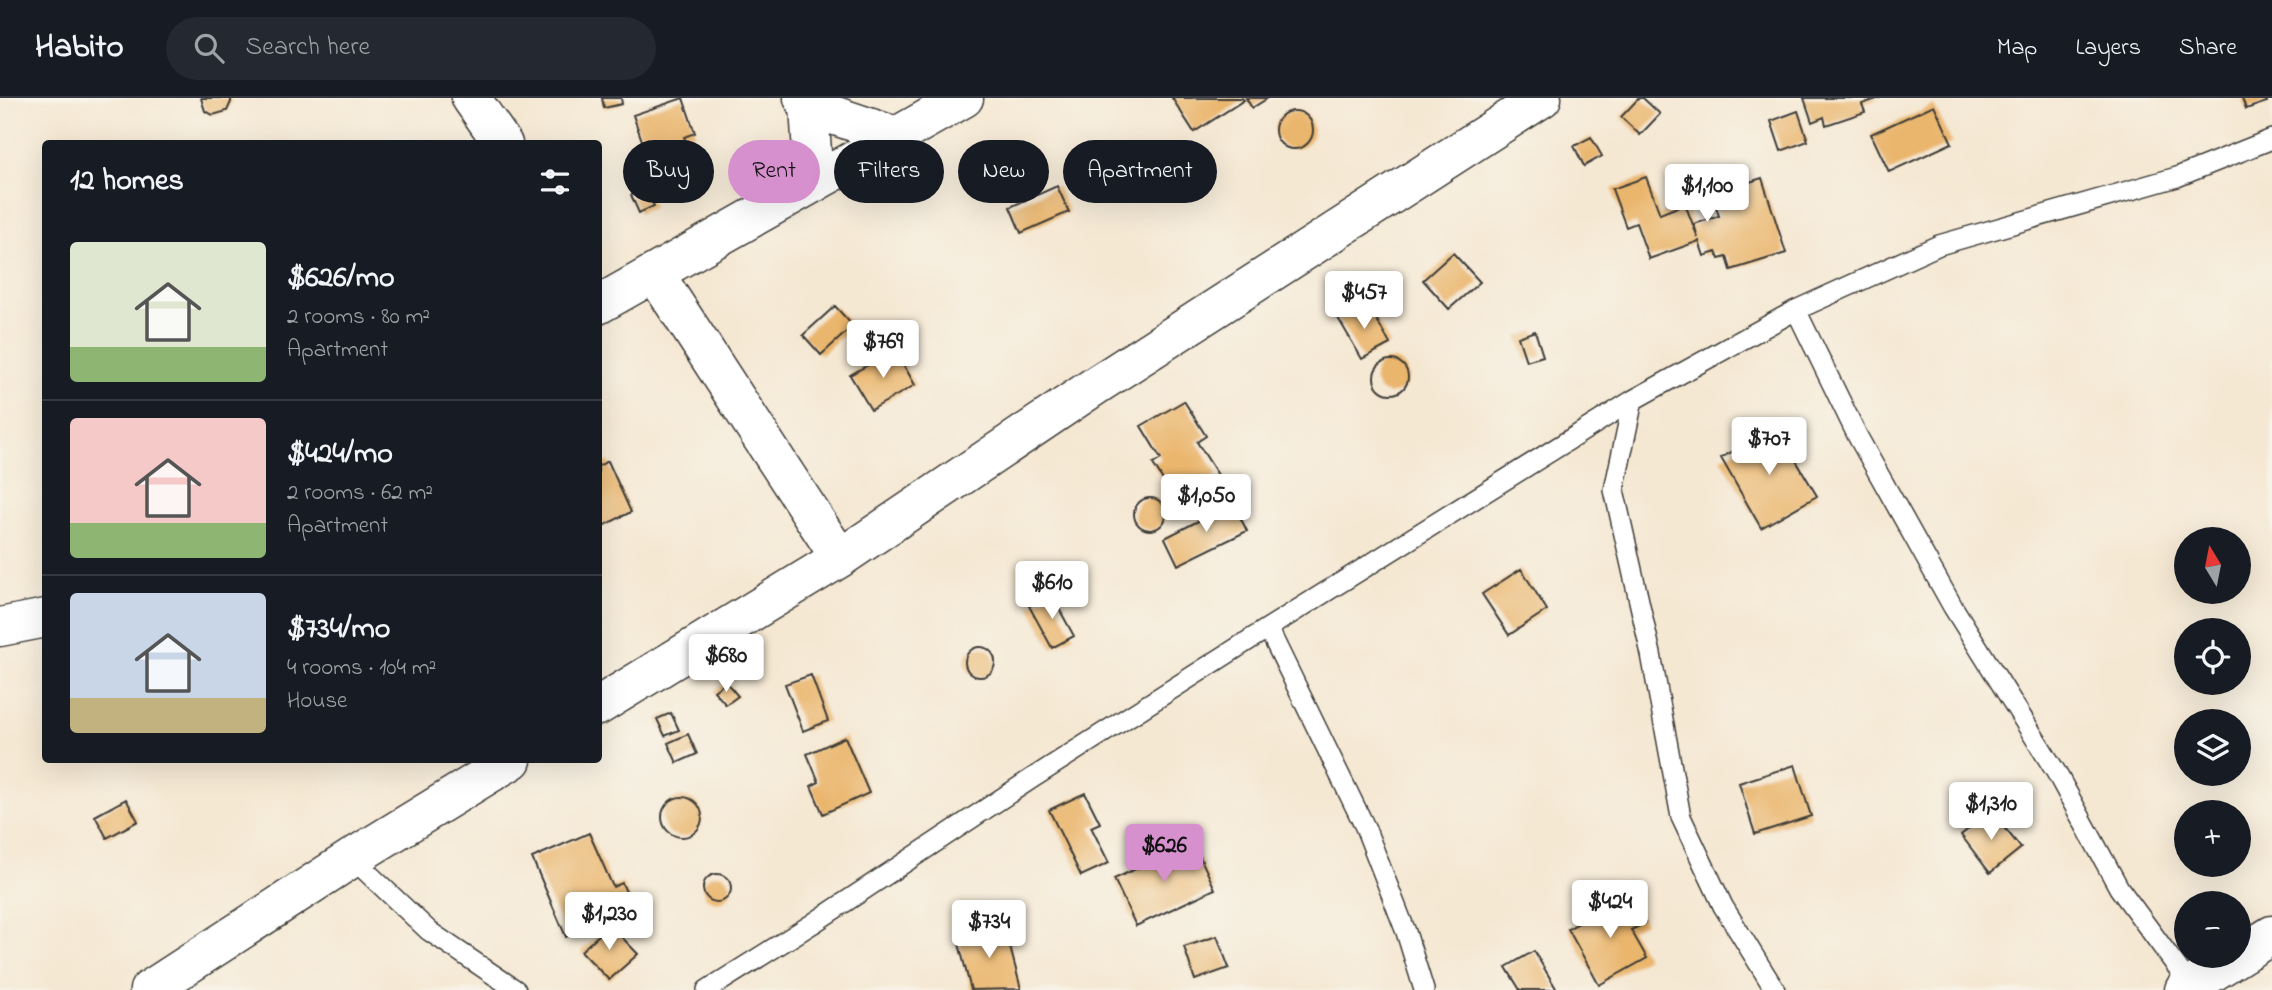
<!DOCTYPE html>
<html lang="en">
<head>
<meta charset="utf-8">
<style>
	:root { --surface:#171b24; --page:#242831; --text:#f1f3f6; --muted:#9ea1a6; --line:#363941; --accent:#d690ce }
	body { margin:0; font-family:"Indie Flower",sans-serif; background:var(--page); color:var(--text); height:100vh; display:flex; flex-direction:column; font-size:26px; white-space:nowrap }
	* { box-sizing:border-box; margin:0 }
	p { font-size:23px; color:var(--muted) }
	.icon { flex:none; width:38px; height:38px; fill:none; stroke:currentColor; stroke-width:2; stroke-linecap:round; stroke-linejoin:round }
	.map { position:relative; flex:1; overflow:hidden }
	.side { position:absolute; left:42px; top:42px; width:560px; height:623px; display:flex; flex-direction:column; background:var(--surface); border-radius:7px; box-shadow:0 7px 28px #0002 }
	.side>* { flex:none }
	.banner { position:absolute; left:623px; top:42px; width:665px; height:63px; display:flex; gap:14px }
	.needle { width:46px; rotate:350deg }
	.fabs { position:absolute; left:2174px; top:429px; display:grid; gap:14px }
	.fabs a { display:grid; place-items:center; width:77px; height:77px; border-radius:50%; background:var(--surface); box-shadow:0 7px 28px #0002; font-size:35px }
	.price { position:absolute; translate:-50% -60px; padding:0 16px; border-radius:7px; background:#fff; color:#222; font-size:23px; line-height:46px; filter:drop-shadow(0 2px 4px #0008) }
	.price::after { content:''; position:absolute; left:50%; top:42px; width:21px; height:16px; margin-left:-10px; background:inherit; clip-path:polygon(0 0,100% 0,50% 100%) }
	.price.on { background:var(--accent); color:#111 }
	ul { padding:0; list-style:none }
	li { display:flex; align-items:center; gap:21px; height:175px; padding:0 28px }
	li+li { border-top:2px solid var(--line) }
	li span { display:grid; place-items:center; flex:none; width:196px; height:140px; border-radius:7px; color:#555 }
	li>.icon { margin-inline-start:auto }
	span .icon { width:84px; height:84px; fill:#fffc; stroke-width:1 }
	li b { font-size:30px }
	h2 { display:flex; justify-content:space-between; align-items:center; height:84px; padding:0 28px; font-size:30px }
	.tag { padding:0 24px; border-radius:32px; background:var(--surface); box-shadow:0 7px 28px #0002; font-size:24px; line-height:63px }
	.tag.on { background:var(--accent); color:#111 }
	header { display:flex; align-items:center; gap:42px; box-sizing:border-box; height:98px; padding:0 35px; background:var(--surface); border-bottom:2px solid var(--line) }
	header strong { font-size:33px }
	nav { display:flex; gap:38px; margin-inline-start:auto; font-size:24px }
	.search { width:490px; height:63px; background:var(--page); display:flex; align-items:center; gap:18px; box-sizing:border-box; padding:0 24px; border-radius:38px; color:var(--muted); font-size:26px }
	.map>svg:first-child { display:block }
	.building { fill:#eab56c }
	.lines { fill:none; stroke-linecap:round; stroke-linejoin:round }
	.lane-casing { stroke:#3d3b37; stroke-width:22 }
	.street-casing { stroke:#3d3b37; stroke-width:41 }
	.lane { stroke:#fff; stroke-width:19 }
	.street { stroke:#fff; stroke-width:38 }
</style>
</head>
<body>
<header>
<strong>Habito</strong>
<div class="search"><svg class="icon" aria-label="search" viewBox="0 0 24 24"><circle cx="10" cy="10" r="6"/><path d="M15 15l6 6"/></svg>Search here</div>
<nav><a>Map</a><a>Layers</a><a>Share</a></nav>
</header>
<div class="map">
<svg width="2272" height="892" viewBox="0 0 2272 892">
	<rect width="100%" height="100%" fill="#f7f3e8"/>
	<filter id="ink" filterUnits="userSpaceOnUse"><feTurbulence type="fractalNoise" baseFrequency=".0143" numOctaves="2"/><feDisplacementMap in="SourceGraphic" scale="14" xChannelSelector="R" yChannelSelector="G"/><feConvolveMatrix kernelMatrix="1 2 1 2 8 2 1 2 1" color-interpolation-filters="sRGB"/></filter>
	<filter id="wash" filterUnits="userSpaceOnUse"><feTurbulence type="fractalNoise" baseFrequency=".00686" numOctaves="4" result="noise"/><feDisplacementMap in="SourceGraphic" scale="28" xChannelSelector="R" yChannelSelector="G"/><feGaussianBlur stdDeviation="1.57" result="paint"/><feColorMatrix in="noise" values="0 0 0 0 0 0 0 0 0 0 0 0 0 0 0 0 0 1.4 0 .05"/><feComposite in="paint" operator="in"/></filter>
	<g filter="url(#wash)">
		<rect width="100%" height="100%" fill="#f5e8d3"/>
		<g id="blocks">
			<path class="building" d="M 201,0 L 231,0 L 231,4 L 227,13 L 213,17 L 205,13 Z
				M 602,0 L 621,0 L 622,6 L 604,10 Z
				M 683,0 L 695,35 L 684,39 L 691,56 L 652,71 L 633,17 Z
				M 1172,0 L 1242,0 L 1244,2 L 1194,34 Z
				M 1246,0 L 1268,0 L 1252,10 Z
				M 1639,0 L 1643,0 L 1660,16 L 1640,37 L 1621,19 Z
				M 1804,0 L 1880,0 L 1862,6 L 1865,14 L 1826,27 L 1824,19 L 1812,24 Z
				M 2242,0 L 2265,0 L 2267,4 L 2246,11 Z
				M 1934,7 L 1952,45 L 1889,74 L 1871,36 Z
				M1275 32a19 19 0 1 1 38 0a19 19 0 1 1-38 0Z
				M 1798,13 L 1808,43 L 1781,53 L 1771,23 Z
				M 1591,39 L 1602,58 L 1584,68 L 1574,48 Z
				M 1646,79 L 1660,116 L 1685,106 L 1698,140 L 1694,126 L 1719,118 L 1712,96 L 1762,80 L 1786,155 L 1731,172 L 1727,159 L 1719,161 L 1716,154 L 1704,158 L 1699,143 L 1649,161 L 1636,125 L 1626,129 L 1612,91 Z
				M 1057,88 L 1069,114 L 1021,135 L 1010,109 Z
				M 646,90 L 654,108 L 639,115 L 631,97 Z
				M 1453,155 L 1480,184 L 1449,211 L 1423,182 Z
				M 1367,204 L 1390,246 L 1362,261 L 1338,220 Z
				M 835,208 L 853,228 L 821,257 L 803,237 Z
				M 1535,233 L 1543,258 L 1526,263 L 1518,239 Z
				M 895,252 L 915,287 L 871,312 L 850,277 Z
				M1374 279a17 17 0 1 1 34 0a17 17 0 1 1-34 0Z
				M 1184,303 L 1206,338 L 1197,344 L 1218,377 L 1176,403 L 1153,366 L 1161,361 L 1141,328 Z
				M 1776,329 L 1817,398 L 1761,430 L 1721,360 Z
				M 608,363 L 631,414 L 603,428 L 598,419 L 598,368 Z
				M1134 416a16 16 0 1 1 32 0a16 16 0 1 1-32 0Z
				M 1233,405 L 1247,433 L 1178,467 L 1165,440 Z
				M 1521,471 L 1547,512 L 1509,537 L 1482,496 Z
				M 1051,496 L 1074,538 L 1052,550 L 1029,508 Z
				M965 564a15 15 0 1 1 30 0a15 15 0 1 1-30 0Z
				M 811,577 L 828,623 L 803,633 L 785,586 Z
				M 726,584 L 738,598 L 726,607 L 714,593 Z
				M 671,615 L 679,632 L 665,638 L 657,621 Z
				M 688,636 L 697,656 L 677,665 L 668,645 Z
				M 845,639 L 869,695 L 823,716 L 811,688 L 819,684 L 807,656 Z
				M 1795,667 L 1811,718 L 1755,736 L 1739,685 Z
				M 1085,695 L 1100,725 L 1091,729 L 1109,765 L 1081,778 L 1049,712 Z
				M662 719a20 20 0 1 1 40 0a20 20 0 1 1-40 0Z
				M 126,701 L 138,723 L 107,740 L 95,718 Z
				M 1991,713 L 2021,750 L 1990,775 L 1961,737 Z
				M 589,735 L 613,789 L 622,785 L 633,809 L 566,839 L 532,760 Z
				M 1193,744 L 1215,791 L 1136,828 L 1114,781 Z
				M703 790a14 14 0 1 1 28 0a14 14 0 1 1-28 0Z
				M 1629,797 L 1645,825 L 1631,832 L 1647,860 L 1599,887 L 1568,831 Z
				M 1004,826 L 1021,891 L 971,892 L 957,838 Z
				M 610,827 L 638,856 L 609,882 L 581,853 Z
				M 1217,838 L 1229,870 L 1195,882 L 1184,849 Z
				M 1534,853 L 1557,892 L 1520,892 L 1506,869 Z"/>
		</g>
	</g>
	<g filter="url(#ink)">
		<use href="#blocks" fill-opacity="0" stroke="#3d3b37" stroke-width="2"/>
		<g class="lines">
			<g class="lane-casing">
				<path id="lane" d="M 1796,212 L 1858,339 L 1953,509 L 2056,674 L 2119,790 L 2191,888
					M 1633,302 L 1614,392 L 1651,556 L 1681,719 L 1723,808 L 1775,892
					M 1268,530 L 1365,729 L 1406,834 L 1424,892
					M 352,760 L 429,833 L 516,892
					M 707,892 L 812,826 L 1031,681 L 1268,530 L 1633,302 L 1796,212 L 1939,147 L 2177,79 L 2272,41"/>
			</g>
			<g class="street-casing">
				<path id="street" d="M 471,0 L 503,46
					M 803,0 L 809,9 L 814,85
					M 809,9 L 895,38
					M 655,176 L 840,460
					M 598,207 L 964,0
					M 0,529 L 46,520
					M 598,608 L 840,460 L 1095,288 L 1542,0
					M 149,892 L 352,760 L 512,662
					M 2184,892 L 2272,837"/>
			</g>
			<use href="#lane" class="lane"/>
			<use href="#street" class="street"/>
		</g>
	</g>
</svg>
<div class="fabs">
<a><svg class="needle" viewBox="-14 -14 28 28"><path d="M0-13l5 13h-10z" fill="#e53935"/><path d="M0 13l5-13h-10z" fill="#9ea1a6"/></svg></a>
<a><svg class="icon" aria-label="locate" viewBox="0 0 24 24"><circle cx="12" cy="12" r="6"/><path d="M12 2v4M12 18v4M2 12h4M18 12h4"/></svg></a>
<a><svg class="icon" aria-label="layers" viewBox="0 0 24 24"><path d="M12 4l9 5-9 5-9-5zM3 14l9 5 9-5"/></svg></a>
<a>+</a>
<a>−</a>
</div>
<b class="price" style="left:1707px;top:126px">$1,100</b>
<b class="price" style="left:1364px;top:233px">$457</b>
<b class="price" style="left:883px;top:282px">$769</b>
<b class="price" style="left:1769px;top:379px">$707</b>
<b class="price" style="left:1206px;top:436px">$1,050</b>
<b class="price" style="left:1052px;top:523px">$610</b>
<b class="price" style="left:726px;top:596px">$680</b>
<b class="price" style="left:1991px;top:744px">$1,310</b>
<b class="price on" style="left:1164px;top:786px">$626</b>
<b class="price" style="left:1610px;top:842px">$424</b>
<b class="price" style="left:609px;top:854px">$1,230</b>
<b class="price" style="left:989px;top:862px">$734</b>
<div class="banner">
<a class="tag">Buy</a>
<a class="tag on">Rent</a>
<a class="tag">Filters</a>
<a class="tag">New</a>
<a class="tag">Apartment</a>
</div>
<section class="side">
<h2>12 homes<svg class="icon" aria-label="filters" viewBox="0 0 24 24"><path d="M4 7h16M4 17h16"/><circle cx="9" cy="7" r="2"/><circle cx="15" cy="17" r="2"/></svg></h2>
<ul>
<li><span style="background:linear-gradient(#dfe7d0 75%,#8fb573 0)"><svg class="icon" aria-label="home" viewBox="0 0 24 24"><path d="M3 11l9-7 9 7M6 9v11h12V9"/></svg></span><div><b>$626/mo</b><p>2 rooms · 80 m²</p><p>Apartment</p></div></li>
<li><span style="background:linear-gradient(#f6c9c9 75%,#8fb573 0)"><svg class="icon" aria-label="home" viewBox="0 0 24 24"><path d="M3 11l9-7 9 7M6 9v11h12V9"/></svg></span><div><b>$424/mo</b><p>2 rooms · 62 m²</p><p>Apartment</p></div></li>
<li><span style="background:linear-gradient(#c9d6e8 75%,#c2b280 0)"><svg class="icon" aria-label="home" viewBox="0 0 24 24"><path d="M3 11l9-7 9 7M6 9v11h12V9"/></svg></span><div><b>$734/mo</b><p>4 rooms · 104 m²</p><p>House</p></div></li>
</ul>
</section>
</div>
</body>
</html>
